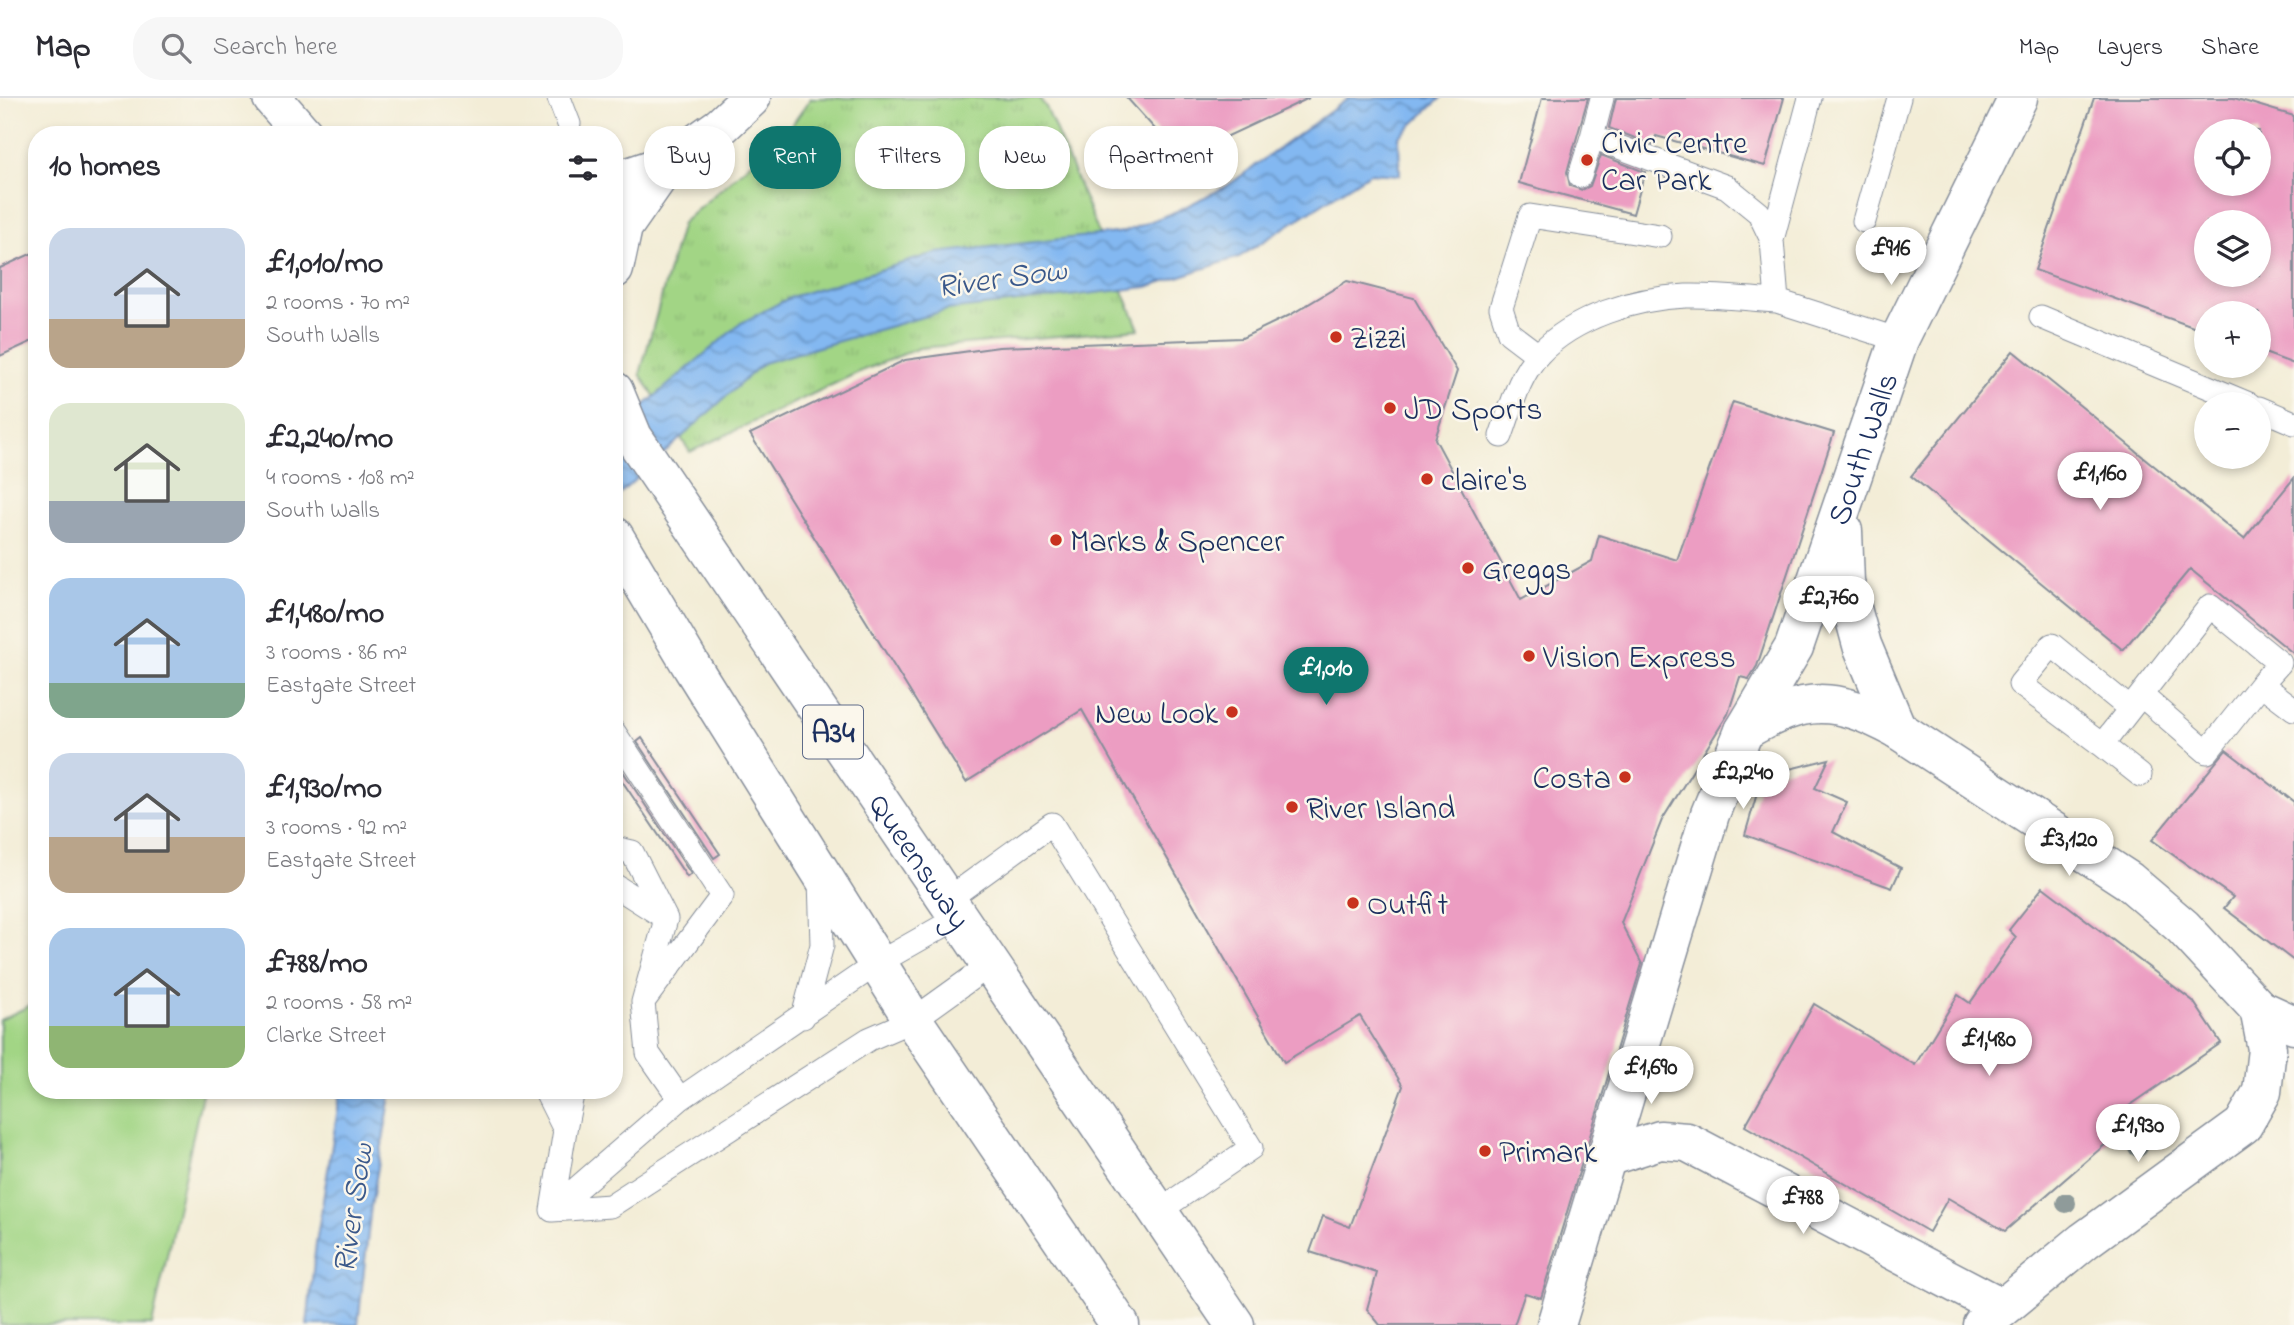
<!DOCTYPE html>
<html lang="en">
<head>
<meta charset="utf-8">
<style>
	:root { --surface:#fff; --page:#f7f7f7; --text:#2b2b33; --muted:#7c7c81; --line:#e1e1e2; --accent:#0f766e }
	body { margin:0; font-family:"Indie Flower",sans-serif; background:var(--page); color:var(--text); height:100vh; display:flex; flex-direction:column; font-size:26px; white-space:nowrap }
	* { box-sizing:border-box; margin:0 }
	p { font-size:23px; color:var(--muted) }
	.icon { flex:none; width:38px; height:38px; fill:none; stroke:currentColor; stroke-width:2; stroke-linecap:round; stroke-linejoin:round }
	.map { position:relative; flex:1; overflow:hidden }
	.side { position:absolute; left:28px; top:28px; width:595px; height:973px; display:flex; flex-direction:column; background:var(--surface); border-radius:28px; box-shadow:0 4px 10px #0003 }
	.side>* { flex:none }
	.top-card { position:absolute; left:644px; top:28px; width:665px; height:63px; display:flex; gap:14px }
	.fabs { position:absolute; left:2194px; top:21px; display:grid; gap:14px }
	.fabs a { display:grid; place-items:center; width:77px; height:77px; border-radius:50%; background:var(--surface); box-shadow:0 4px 10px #0003; font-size:35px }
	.price { position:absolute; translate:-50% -60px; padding:0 16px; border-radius:24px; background:#fff; color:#222; font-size:23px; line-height:46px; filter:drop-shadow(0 2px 4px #0008) }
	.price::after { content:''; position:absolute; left:50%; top:42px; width:21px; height:16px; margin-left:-10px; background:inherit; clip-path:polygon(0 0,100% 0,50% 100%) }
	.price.selected { background:var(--accent); color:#fff }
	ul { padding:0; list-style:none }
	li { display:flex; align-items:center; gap:21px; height:175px; padding:0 21px }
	li span { display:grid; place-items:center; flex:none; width:196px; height:140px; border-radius:21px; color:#555 }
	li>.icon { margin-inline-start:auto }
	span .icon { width:84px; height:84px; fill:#fffc; stroke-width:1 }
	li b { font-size:30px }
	h2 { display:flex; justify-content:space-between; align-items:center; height:84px; padding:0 21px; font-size:30px }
	.chip { padding:0 24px; border-radius:28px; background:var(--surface); box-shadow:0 4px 10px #0003; font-size:24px; line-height:63px }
	.chip.selected { background:var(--accent); color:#fff }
	header { display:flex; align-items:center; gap:42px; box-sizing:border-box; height:98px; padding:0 35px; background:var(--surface); border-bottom:2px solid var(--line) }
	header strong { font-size:33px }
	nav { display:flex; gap:38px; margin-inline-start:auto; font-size:24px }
	.search { width:490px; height:63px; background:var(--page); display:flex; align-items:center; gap:18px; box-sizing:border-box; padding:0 24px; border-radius:28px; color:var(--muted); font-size:26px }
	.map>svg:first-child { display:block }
	.grass { fill:url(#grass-tufts); stroke:#5e8272; stroke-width:2 }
	.green { fill:#a2d585; stroke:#5e8272; stroke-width:2 }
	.water { fill:url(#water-waves); stroke:#4f74a8; stroke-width:2 }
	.building { fill:#ec9dc2; fill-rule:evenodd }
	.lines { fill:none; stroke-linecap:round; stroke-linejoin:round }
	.lane-casing { stroke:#878e9a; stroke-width:25 }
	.street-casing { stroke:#878e9a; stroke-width:41 }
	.secondary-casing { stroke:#878e9a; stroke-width:41 }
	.highway-casing { stroke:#878e9a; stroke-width:41 }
	.lane { stroke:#fff; stroke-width:23 }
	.street { stroke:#fff; stroke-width:38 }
	.secondary { stroke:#fff; stroke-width:38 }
	.highway { stroke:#fff; stroke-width:38 }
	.tree { fill:#8f9b9a }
	.poi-dot { fill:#c8321e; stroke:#fbf7ec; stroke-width:2.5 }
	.labels { text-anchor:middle; stroke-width:5; stroke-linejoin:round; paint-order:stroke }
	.shield { fill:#fbf7ec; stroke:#5e6b89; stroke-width:2 }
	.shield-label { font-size:30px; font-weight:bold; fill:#1b2f5e }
	.poi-label { font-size:32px; fill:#1b2f5e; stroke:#fbf7ec; text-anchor:start }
	.street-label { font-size:32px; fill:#1b2f5e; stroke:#fbf7ec }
	.water-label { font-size:33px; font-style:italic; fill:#3a588a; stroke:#fbf7ec }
</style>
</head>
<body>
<header>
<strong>Map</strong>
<div class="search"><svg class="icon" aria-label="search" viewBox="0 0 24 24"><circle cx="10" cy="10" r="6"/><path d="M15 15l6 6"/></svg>Search here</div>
<nav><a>Map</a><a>Layers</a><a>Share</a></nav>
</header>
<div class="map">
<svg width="2294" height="1227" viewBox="0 0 2294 1227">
	<defs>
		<pattern id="grass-tufts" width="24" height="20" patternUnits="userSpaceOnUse" patternTransform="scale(1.75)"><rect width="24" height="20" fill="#a2d585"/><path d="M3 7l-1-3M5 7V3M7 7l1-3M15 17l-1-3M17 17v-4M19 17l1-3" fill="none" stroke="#8bb775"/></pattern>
		<pattern id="water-waves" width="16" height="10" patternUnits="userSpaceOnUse" patternTransform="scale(1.75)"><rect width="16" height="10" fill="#83b8f1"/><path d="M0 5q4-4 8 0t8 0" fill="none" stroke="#6a96c6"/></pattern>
	</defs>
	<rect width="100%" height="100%" fill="#fbf7ec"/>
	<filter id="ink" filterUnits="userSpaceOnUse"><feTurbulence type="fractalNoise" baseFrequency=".0143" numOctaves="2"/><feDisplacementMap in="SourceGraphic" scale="14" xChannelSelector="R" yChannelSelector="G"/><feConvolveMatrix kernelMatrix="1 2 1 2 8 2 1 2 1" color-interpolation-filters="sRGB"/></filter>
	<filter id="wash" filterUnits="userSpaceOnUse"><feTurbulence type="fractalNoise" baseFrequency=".00686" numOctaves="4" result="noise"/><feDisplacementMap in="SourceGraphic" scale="28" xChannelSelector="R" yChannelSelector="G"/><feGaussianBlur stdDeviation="1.57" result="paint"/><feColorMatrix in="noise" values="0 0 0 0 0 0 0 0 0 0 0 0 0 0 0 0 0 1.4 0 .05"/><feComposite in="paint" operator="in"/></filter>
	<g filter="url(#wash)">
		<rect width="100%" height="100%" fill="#f3edd7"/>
		<path class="grass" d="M 811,0 L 1039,0 L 1046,9 L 1139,231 L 919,250 L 859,274 L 690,354 L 640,276 L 682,125 L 789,31 Z"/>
		<path class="green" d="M 37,904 L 37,992 L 203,992 L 152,1227 L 0,1227 L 0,922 Z"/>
		<path class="water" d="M 1349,0 L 1441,0 L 1399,39 L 1400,77 L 1370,75 L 1239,159 L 1147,189 L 947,212 L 763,265 L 614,401 L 614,333 L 741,225 L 791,199 L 936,155 L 1124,134 L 1177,113 L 1227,88 Z
			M 341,992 L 392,992 L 371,1108 L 358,1227 L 307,1227 L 316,1145 Z"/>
		<g id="blocks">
			<path class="building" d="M 1127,0 L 1309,0 L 1181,60 Z
				M 1542,0 L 1588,0 L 1567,74 L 1570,88 L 1582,92 L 1590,88 L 1601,57 L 1645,74 L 1633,116 L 1519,85 Z
				M 1616,0 L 1784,0 L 1765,68 L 1656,38 L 1653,47 L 1609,30 Z
				M 2094,0 L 2234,0 L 2294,18 L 2294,266 L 2259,253 L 2259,215 L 2207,215 L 2207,234 L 2035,172 ZM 2207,33 L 2259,33 L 2259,86 L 2207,86 ZM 2207,124 L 2259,124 L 2259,177 L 2207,177 Z
				M 37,153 L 37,241 L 0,258 L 0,170 Z
				M 1347,183 L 1414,200 L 1457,273 L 1435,341 L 1521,502 L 1592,463 L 1599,437 L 1677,462 L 1733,304 L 1834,335 L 1757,568 L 1749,581 L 1740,579 L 1728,616 L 1662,722 L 1621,825 L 1642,866 L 1541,1200 L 1525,1195 L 1514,1227 L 1380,1227 L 1367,1211 L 1377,1175 L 1310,1154 L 1323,1118 L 1350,1129 L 1403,988 L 1360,918 L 1284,964 L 1082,612 L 966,684 L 750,336 L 905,262 L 999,249 L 1242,240 L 1290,217 Z
				M 2013,253 L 2244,441 L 2294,380 L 2294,556 L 2190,471 L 2123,552 L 1911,378 Z
				M 642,640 L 720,756 L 714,760 L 637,644 Z
				M 2226,652 L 2294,704 L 2294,863 L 2224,810 L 2233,799 L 2152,742 Z
				M 614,660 L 691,776 L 687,779 L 614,671 Z
				M 1829,661 L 1815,690 L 1847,704 L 1833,734 L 1901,770 L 1892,790 L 1745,737 L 1762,678 Z
				M 2043,789 L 2193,903 L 2221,945 L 2103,1026 L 2115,1038 L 2005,1133 L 1948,1100 L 1929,1134 L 1745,1028 L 1814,906 L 1915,967 L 1958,897 L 1970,905 L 2016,839 L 2009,832 Z"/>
		</g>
	</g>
	<g filter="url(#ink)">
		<use href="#blocks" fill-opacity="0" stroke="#878e9a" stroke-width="2"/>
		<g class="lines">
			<g class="lane-casing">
				<path id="lane" d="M 559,0 L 569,26
					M 1602,0 L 1592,39 L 1727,89 L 1759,115 L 1772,142
					M 1810,0 L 1772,142 L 1777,203 L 1899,242
					M 1580,78 L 1592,39
					M 1864,123 L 1899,0
					M 2041,219 L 2249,306
					M 1538,257 L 1509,235 L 1501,210 L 1530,118 L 1660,138
					M 2259,310 L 2294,325
					M 1501,338 C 1511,311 1518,278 1539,256 C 1574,219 1635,200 1686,198 C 1716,197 1747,201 1777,203
					M 2141,597 L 2210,508 L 2280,565 L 2261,586
					M 2129,610 L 2052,547 L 2020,586 L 2102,647 L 2141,597 L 2207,654 L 2261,586 L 2294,611
					M 614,634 L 722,798 L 643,904
					M 2102,647 L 2140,677
					M 614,750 L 632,754 L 666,821 L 643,904 L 648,955 L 680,1001
					M 614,787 L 664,819
					M 947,802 L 1052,726 L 1251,1050 L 1159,1113
					M 803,919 L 822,847 L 820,781
					M 545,992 L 565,1032 L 552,1112
					M 565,1032 L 573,992
					M 552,1112 L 610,1108 L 869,941 L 913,922 L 991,866
					M 552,1112 L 680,1001 L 878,865 L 959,819"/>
			</g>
			<g class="street-casing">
				<path id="street" d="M 2259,911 L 2294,927
					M 1604,1060 L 1660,1042 L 1687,1044 L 2001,1209"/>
			</g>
			<g class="secondary-casing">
				<g id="secondary">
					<path d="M 1843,433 L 1845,485 L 1862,547 L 1897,631"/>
					<path d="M 1744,633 C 1805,597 1835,598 1897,631 L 2129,783 L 2183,829 L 2259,911 L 2267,951 L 2262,994 L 2243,1027 L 2084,1143 L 1982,1227"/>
					<path id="s1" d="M 1556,1227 L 1710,716 L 1744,633 L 1794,549 L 1899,242 L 2018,0"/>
				</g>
			</g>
			<g class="highway-casing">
				<g id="highway">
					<path d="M 272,0 L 304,37"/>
					<path d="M 614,84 L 667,66 L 721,28 L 751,0"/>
					<path d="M 614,171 L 623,129 L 667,66"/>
					<path id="s2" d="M 614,293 L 633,339 L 1235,1227"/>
					<path d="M 614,438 L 692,569 L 913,922 L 1120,1227"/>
				</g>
			</g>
			<use href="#lane" class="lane"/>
			<use href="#street" class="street"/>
			<use href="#secondary" class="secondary"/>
			<use href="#highway" class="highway"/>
		</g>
		<g class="tree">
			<circle cx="2138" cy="1049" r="10"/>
			<circle cx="2066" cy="1105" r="10"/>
		</g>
	</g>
	<g class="poi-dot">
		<circle cx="1587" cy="62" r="7"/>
		<circle cx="1336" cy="239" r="7"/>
		<circle cx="1390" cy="310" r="7"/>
		<circle cx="1427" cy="381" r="7"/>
		<circle cx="1056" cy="442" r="7"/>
		<circle cx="1468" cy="470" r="7"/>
		<circle cx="1529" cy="558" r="7"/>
		<circle cx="1232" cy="614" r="7"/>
		<circle cx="1625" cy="679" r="7"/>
		<circle cx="1292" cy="709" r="7"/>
		<circle cx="1353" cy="805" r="7"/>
		<circle cx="1485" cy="1053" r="7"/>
	</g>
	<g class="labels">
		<rect class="shield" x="803" y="607.5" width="60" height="53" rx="5"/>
		<g class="shield-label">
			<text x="833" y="644">A34</text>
		</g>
		<g class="poi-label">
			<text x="1601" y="55">Civic Centre<tspan x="1601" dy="37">Car Park</tspan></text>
			<text x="1350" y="250">Zizzi</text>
			<text x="1404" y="321">JD Sports</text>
			<text x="1441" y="392">claire's</text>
			<text x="1070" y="453">Marks &amp; Spencer</text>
			<text x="1482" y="481">Greggs</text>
			<text x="1543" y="569">Vision Express</text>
			<text x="1218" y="625" text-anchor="end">New Look</text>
			<text x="1611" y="690" text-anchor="end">Costa</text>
			<text x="1306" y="720">River Island</text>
			<text x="1367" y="816">Outfit</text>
			<text x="1499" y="1064">Primark</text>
		</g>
		<g class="street-label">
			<text dy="11" stroke="none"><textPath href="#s1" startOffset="931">South Walls</textPath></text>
			<text dy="11" stroke="none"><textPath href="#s2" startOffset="562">Queensway</textPath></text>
		</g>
		<g class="water-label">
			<text transform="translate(1001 178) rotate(-8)" y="12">River Sow</text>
			<text transform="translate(351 1110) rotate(-82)" y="12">River Sow</text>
		</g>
	</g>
</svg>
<div class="fabs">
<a><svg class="icon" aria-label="locate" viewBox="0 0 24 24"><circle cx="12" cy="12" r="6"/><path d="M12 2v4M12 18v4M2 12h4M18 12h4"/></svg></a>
<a><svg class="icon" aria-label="layers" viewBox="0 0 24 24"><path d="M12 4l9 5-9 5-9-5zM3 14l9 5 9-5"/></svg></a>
<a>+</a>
<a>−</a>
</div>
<b class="price" style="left:1891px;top:189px">£916</b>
<b class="price" style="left:2100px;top:414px">£1,160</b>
<b class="price" style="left:1829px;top:538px">£2,760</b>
<b class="price selected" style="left:1326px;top:609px">£1,010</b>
<b class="price" style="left:1743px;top:713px">£2,240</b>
<b class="price" style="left:2069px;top:780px">£3,120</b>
<b class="price" style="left:1989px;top:980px">£1,480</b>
<b class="price" style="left:1651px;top:1008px">£1,690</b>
<b class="price" style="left:2138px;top:1066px">£1,930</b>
<b class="price" style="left:1803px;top:1138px">£788</b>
<div class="top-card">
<a class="chip">Buy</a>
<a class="chip selected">Rent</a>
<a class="chip">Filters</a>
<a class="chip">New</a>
<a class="chip">Apartment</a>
</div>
<section class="side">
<h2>10 homes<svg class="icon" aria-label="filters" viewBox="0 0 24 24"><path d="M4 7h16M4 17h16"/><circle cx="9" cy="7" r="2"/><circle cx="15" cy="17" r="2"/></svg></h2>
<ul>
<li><span style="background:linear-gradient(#c9d6e8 65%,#b9a48a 0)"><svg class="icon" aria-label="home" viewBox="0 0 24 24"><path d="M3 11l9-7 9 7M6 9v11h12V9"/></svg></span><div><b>£1,010/mo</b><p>2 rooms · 70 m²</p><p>South Walls</p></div></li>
<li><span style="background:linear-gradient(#dfe7d0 70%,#9aa5b1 0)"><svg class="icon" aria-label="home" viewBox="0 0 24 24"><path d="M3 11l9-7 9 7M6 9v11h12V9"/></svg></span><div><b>£2,240/mo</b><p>4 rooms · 108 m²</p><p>South Walls</p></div></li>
<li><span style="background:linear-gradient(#a9c7e8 75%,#7fa58c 0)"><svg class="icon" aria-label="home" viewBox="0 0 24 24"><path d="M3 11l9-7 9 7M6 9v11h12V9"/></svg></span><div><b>£1,480/mo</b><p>3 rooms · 86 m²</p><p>Eastgate Street</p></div></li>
<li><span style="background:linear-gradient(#c9d6e8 60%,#b9a48a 0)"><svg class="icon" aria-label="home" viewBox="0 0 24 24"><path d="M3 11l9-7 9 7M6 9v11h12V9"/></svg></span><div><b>£1,930/mo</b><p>3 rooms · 92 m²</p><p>Eastgate Street</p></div></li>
<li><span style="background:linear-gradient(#a9c7e8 70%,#8fb573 0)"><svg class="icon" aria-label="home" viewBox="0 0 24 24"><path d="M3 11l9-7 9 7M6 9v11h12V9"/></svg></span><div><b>£788/mo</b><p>2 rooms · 58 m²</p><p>Clarke Street</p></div></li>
</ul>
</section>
</div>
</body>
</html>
